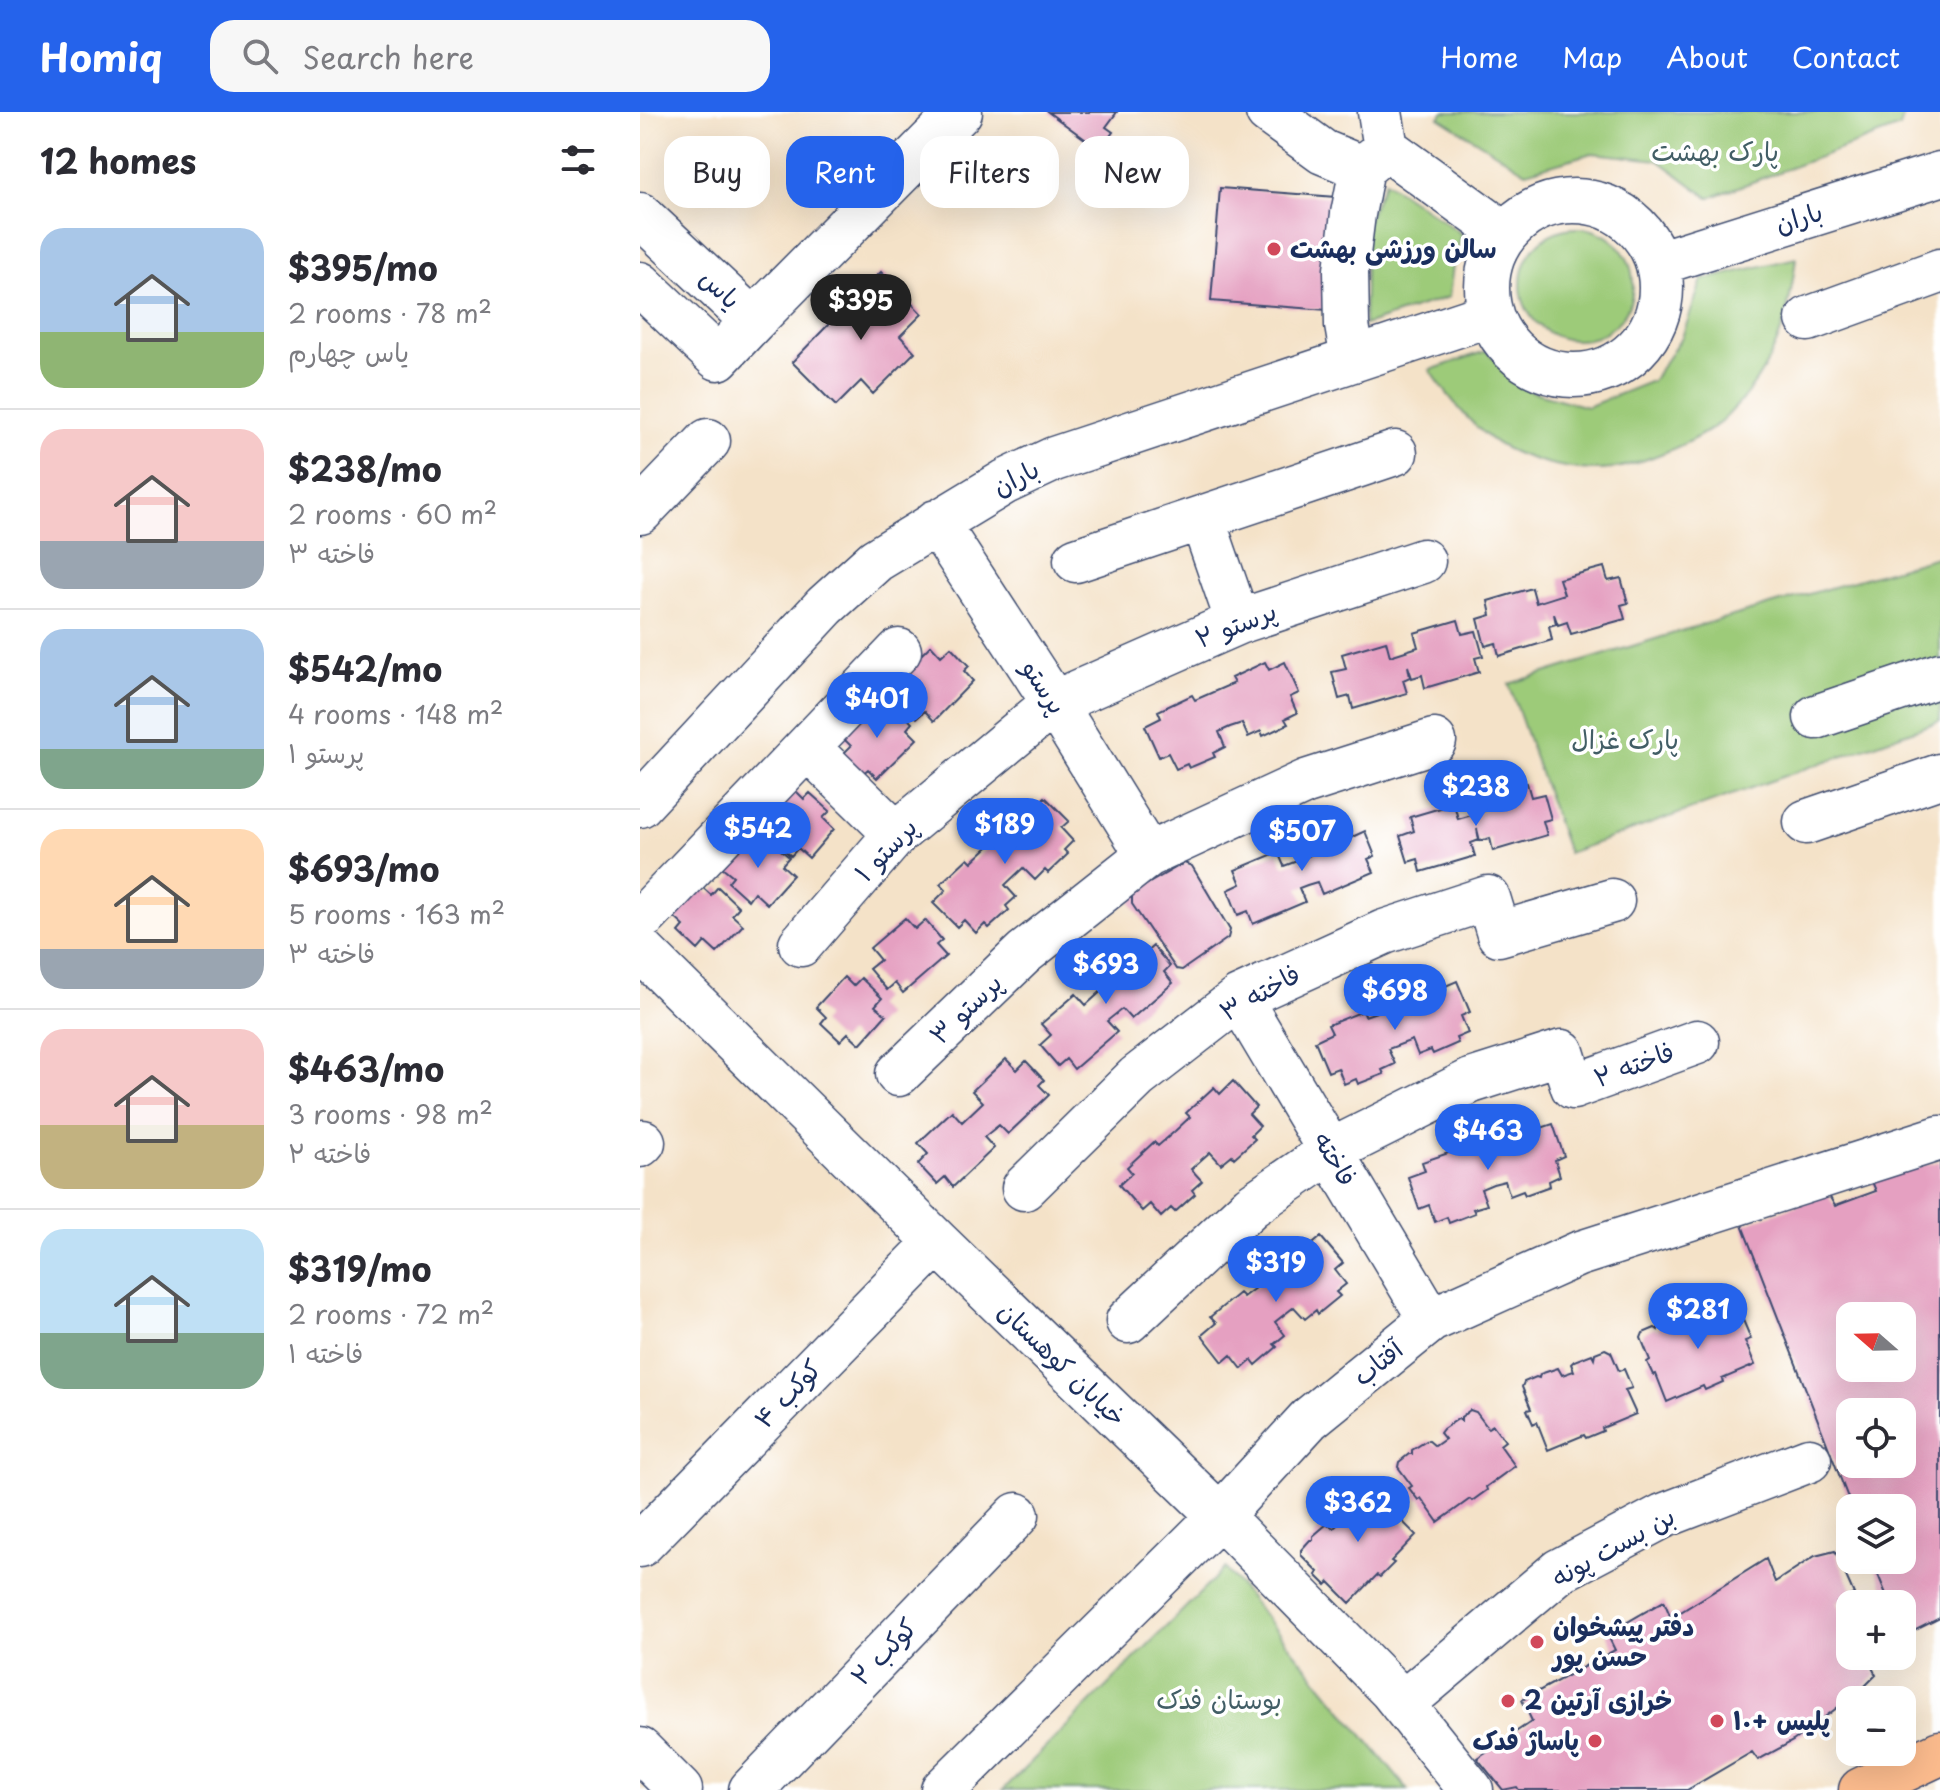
<!DOCTYPE html>
<html lang="en">
<head>
<meta charset="utf-8">
<style>
	:root { --surface:#fff; --page:#f7f7f7; --text:#2b2b33; --muted:#7c7c81; --line:#e1e1e2; --accent:#2563eb }
	body { margin:0; font-family:"Playpen Sans","Playpen Sans Arabic",sans-serif; background:var(--page); color:var(--text); height:100vh; display:flex; flex-direction:column; font-size:30px; white-space:nowrap }
	* { box-sizing:border-box; margin:0 }
	p { font-size:26px; color:var(--muted) }
	.icon { flex:none; width:44px; height:44px; fill:none; stroke:currentColor; stroke-width:2; stroke-linecap:round; stroke-linejoin:round }
	.map { position:relative; flex:1; overflow:hidden }
	.sheet { display:flex; flex-direction:column; background:var(--surface); width:640px }
	.sheet>* { flex:none }
	.banner { position:absolute; left:24px; top:24px; width:760px; height:72px; display:flex; gap:16px }
	.needle { width:52px; rotate:290deg }
	.buttons { position:absolute; left:1196px; top:1190px; display:grid; gap:16px }
	.buttons a { display:grid; place-items:center; width:80px; height:80px; border-radius:16px; background:var(--surface); box-shadow:0 8px 32px #0002; font-size:40px }
	.price { position:absolute; translate:-50% -68px; padding:0 18px; border-radius:28px; background:var(--accent); color:#fff; font-size:26px; line-height:52px; filter:drop-shadow(0 2px 4px #0008) }
	.price::after { content:''; position:absolute; left:50%; top:48px; width:24px; height:18px; margin-left:-12px; background:inherit; clip-path:polygon(0 0,100% 0,50% 100%) }
	.price.current { background:#222; color:#fff }
	ul { padding:0; list-style:none }
	li { display:flex; align-items:center; gap:24px; height:200px; padding:0 40px }
	li+li { border-top:2px solid var(--line) }
	li span { display:grid; place-items:center; flex:none; width:224px; height:160px; border-radius:24px; color:#555 }
	li>.icon { margin-inline-start:auto }
	span .icon { width:96px; height:96px; fill:#fffc; stroke-width:1 }
	li b { font-size:34px }
	h2 { display:flex; justify-content:space-between; align-items:center; height:96px; padding:0 40px; font-size:34px }
	.chip { padding:0 28px; border-radius:24px; background:var(--surface); box-shadow:0 8px 32px #0002; font-size:28px; line-height:72px }
	.chip.current { background:var(--accent); color:#fff }
	header { display:flex; align-items:center; gap:48px; box-sizing:border-box; height:112px; padding:0 40px; background:var(--accent); color:#fff }
	header strong { font-size:38px }
	nav { display:flex; gap:44px; margin-inline-start:auto; font-size:28px }
	.search { width:560px; height:72px; background:var(--page); display:flex; align-items:center; gap:20px; box-sizing:border-box; padding:0 28px; border-radius:24px; color:var(--muted); font-size:30px }
	main { display:flex; flex:1; min-height:0 }
	.map>svg:first-child { display:block }
	.green { fill:#9dcb79; stroke:#5c7d6c; stroke-width:2 }
	.building { fill:#e5a0c1; fill-rule:evenodd }
	.lines { fill:none; stroke-linecap:round; stroke-linejoin:round }
	.minor-casing { stroke:#3c4a6e; stroke-width:47 }
	.major-casing { stroke:#3c4a6e; stroke-width:47 }
	.minor { stroke:#fff; stroke-width:44 }
	.major { stroke:#fbbb8d; stroke-width:44 }
	.poi-dot { fill:#d1495b; stroke:#fff; stroke-width:3 }
	.labels { text-anchor:middle; stroke-width:7; stroke-linejoin:round; paint-order:stroke }
	.park-label { font-size:26px; fill:#425e66; stroke:#fff }
	.street-label { font-size:26px; fill:#1b2f5e; stroke:#fff }
	.poi-label { font-size:26px; font-weight:bold; fill:#1b2f5e; stroke:#fff; text-anchor:start }
</style>
</head>
<body>
<header>
<strong>Homiq</strong>
<div class="search"><svg class="icon" aria-label="search" viewBox="0 0 24 24"><circle cx="10" cy="10" r="6"/><path d="M15 15l6 6"/></svg>Search here</div>
<nav><a>Home</a><a>Map</a><a>About</a><a>Contact</a></nav>
</header>
<main>
<section class="sheet">
<h2>12 homes<svg class="icon" aria-label="filters" viewBox="0 0 24 24"><path d="M4 7h16M4 17h16"/><circle cx="9" cy="7" r="2"/><circle cx="15" cy="17" r="2"/></svg></h2>
<ul>
<li><span style="background:linear-gradient(#a9c7e8 65%,#8fb573 0)"><svg class="icon" aria-label="home" viewBox="0 0 24 24"><path d="M3 11l9-7 9 7M6 9v11h12V9"/></svg></span><div><b>$395/mo</b><p>2 rooms · 78 m²</p><p>یاس چهارم</p></div></li>
<li><span style="background:linear-gradient(#f6c9c9 70%,#9aa5b1 0)"><svg class="icon" aria-label="home" viewBox="0 0 24 24"><path d="M3 11l9-7 9 7M6 9v11h12V9"/></svg></span><div><b>$238/mo</b><p>2 rooms · 60 m²</p><p>فاخته ۳</p></div></li>
<li><span style="background:linear-gradient(#a9c7e8 75%,#7fa58c 0)"><svg class="icon" aria-label="home" viewBox="0 0 24 24"><path d="M3 11l9-7 9 7M6 9v11h12V9"/></svg></span><div><b>$542/mo</b><p>4 rooms · 148 m²</p><p>پرستو ۱</p></div></li>
<li><span style="background:linear-gradient(#ffd9b3 75%,#9aa5b1 0)"><svg class="icon" aria-label="home" viewBox="0 0 24 24"><path d="M3 11l9-7 9 7M6 9v11h12V9"/></svg></span><div><b>$693/mo</b><p>5 rooms · 163 m²</p><p>فاخته ۳</p></div></li>
<li><span style="background:linear-gradient(#f6c9c9 60%,#c2b280 0)"><svg class="icon" aria-label="home" viewBox="0 0 24 24"><path d="M3 11l9-7 9 7M6 9v11h12V9"/></svg></span><div><b>$463/mo</b><p>3 rooms · 98 m²</p><p>فاخته ۲</p></div></li>
<li><span style="background:linear-gradient(#bfe0f5 65%,#7fa58c 0)"><svg class="icon" aria-label="home" viewBox="0 0 24 24"><path d="M3 11l9-7 9 7M6 9v11h12V9"/></svg></span><div><b>$319/mo</b><p>2 rooms · 72 m²</p><p>فاخته ۱</p></div></li>
</ul>
</section>
<div class="map">
<svg width="1300" height="1678" viewBox="0 0 1300 1678">
	<rect width="100%" height="100%" fill="#fff"/>
	<filter id="ink" filterUnits="userSpaceOnUse"><feTurbulence type="fractalNoise" baseFrequency=".0125" numOctaves="2"/><feDisplacementMap in="SourceGraphic" scale="16" xChannelSelector="R" yChannelSelector="G"/><feConvolveMatrix kernelMatrix="1 2 1 2 8 2 1 2 1" color-interpolation-filters="sRGB"/></filter>
	<filter id="wash" filterUnits="userSpaceOnUse"><feTurbulence type="fractalNoise" baseFrequency=".006" numOctaves="4" result="noise"/><feDisplacementMap in="SourceGraphic" scale="32" xChannelSelector="R" yChannelSelector="G"/><feGaussianBlur stdDeviation="1.8" result="paint"/><feColorMatrix in="noise" values="0 0 0 0 0 0 0 0 0 0 0 0 0 0 0 0 0 1.4 0 .05"/><feComposite in="paint" operator="in"/></filter>
	<g filter="url(#wash)">
		<rect width="100%" height="100%" fill="#f4e2c8"/>
		<path class="green" d="M 804,0 L 1265,0 L 1260,15 L 1069,86 L 1018,48 L 952,41 L 886,60 L 799,5 Z
			M 745,69 L 822,122 L 813,153 L 809,185 L 724,213 L 726,111 Z
			M881 172a56 56 0 1 1 112 0a56 56 0 1 1-112 0Z
			M 1156,146 C 1151,184 1145,222 1124,256 C 1115,272 1100,291 1087,304 C 1064,328 986,360 953,358 C 925,357 891,349 865,336 C 838,323 807,283 790,258 L 846,239 L 890,279 L 947,295 L 1012,269 L 1042,225 L 1062,168 Z
			M 1300,444 L 1300,609 L 928,741 L 869,572 L 1051,516 Z
			M 585,1456 L 768,1678 L 363,1678 Z"/>
		<g id="blocks">
			<path class="building" d="M 408,0 L 477,0 L 466,15 L 473,20 L 460,38 Z
				M 580,76 L 696,85 L 687,198 L 571,189 Z
				M 241,160 L 282,202 L 260,224 L 275,240 L 233,282 L 221,269 L 196,294 L 152,250 L 188,213 L 190,200 L 195,197 L 203,198 Z
				M 964,455 L 968,469 L 981,466 L 988,491 L 981,493 L 985,507 L 931,522 L 927,510 L 918,513 L 914,502 L 916,512 L 909,514 L 912,528 L 859,544 L 856,531 L 845,534 L 838,507 L 851,503 L 848,489 L 892,476 L 896,491 L 924,482 L 919,467 Z
				M 818,508 L 822,522 L 836,519 L 843,544 L 835,546 L 839,560 L 785,576 L 782,563 L 772,566 L 768,554 L 770,565 L 763,568 L 767,581 L 713,597 L 710,584 L 699,587 L 692,560 L 706,557 L 702,542 L 746,529 L 750,544 L 778,535 L 774,521 Z
				M 291,533 L 301,544 L 311,535 L 329,554 L 324,559 L 333,569 L 294,609 L 285,599 L 277,606 L 258,587 L 268,577 L 258,566 Z
				M 625,550 L 629,558 L 645,550 L 659,581 L 650,585 L 657,601 L 645,607 L 648,612 L 623,624 L 621,619 L 608,625 L 602,611 L 590,615 L 579,620 L 585,635 L 573,641 L 575,645 L 549,656 L 547,652 L 536,657 L 528,641 L 519,645 L 505,614 L 521,606 L 518,599 L 552,583 L 555,588 L 594,571 L 591,566 Z
				M 233,591 L 244,602 L 254,592 L 272,611 L 267,617 L 277,627 L 237,666 L 228,657 L 220,664 L 201,644 L 211,634 L 201,624 Z
				M 887,671 L 891,685 L 904,682 L 911,707 L 903,709 L 907,723 L 853,739 L 850,726 L 840,729 L 837,717 L 839,728 L 831,731 L 835,744 L 781,760 L 778,747 L 768,750 L 760,724 L 774,719 L 770,705 L 814,692 L 818,707 L 832,703 L 846,698 L 842,684 Z
				M 154,677 L 164,687 L 170,681 L 190,699 L 183,706 L 194,717 L 169,746 L 158,736 L 151,744 L 129,724 L 136,717 L 126,708 Z
				M 405,685 L 429,709 L 421,716 L 433,729 L 424,738 L 428,742 L 408,761 L 405,758 L 395,768 L 383,756 L 365,773 L 376,785 L 366,794 L 369,798 L 349,816 L 345,812 L 336,821 L 324,808 L 317,815 L 293,791 L 306,778 L 300,772 L 328,746 L 332,750 L 347,736 L 363,721 L 359,717 L 386,691 L 392,697 Z
				M 707,710 L 712,725 L 725,719 L 735,744 L 728,747 L 734,760 L 682,782 L 677,770 L 667,773 L 659,776 L 665,790 L 613,812 L 608,799 L 598,803 L 588,778 L 601,772 L 595,758 L 638,740 L 644,754 L 657,749 L 670,743 L 664,729 Z
				M 110,724 L 120,733 L 127,726 L 149,745 L 142,753 L 153,763 L 127,792 L 114,780 L 108,788 L 88,770 L 93,764 L 82,755 Z
				M 544,751 L 552,754 L 590,818 L 588,826 L 542,858 L 536,857 L 492,792 L 492,781 Z
				M 61,774 L 71,783 L 78,775 L 99,795 L 92,803 L 103,813 L 77,841 L 65,830 L 58,838 L 39,820 L 44,814 L 33,804 Z
				M 265,806 L 275,817 L 285,808 L 302,828 L 296,833 L 306,844 L 263,881 L 255,871 L 247,878 L 229,857 L 240,848 L 230,836 Z
				M 492,832 L 502,844 L 513,834 L 530,854 L 524,860 L 533,871 L 491,907 L 482,897 L 467,909 L 477,920 L 434,957 L 426,947 L 418,954 L 400,933 L 411,923 L 401,912 L 436,882 L 446,893 L 467,874 L 458,862 Z
				M 204,865 L 213,874 L 221,866 L 242,886 L 235,894 L 246,903 L 220,932 L 208,921 L 200,929 L 181,911 L 186,905 L 176,895 Z
				M 797,868 L 801,876 L 817,869 L 830,900 L 821,904 L 828,921 L 816,926 L 818,931 L 793,942 L 791,938 L 778,943 L 772,928 L 748,937 L 755,952 L 742,958 L 744,962 L 718,972 L 716,967 L 704,972 L 698,956 L 688,960 L 675,929 L 692,921 L 688,913 L 723,899 L 725,904 L 745,897 L 765,888 L 762,883 Z
				M 366,947 L 377,958 L 386,949 L 404,968 L 399,973 L 409,983 L 368,1022 L 359,1013 L 344,1025 L 354,1036 L 313,1075 L 305,1065 L 297,1072 L 278,1052 L 288,1042 L 278,1031 L 312,999 L 322,1010 L 343,990 L 332,979 Z
				M 593,969 L 616,995 L 609,1002 L 620,1014 L 611,1023 L 615,1027 L 594,1046 L 592,1043 L 581,1052 L 570,1040 L 561,1048 L 551,1057 L 562,1069 L 552,1078 L 555,1082 L 535,1100 L 531,1096 L 521,1105 L 510,1092 L 502,1099 L 479,1073 L 492,1061 L 487,1055 L 514,1030 L 518,1034 L 534,1020 L 550,1005 L 546,1001 L 574,975 L 580,982 Z
				M 893,1010 L 895,1018 L 913,1012 L 924,1044 L 915,1048 L 920,1064 L 909,1069 L 910,1074 L 885,1083 L 883,1079 L 870,1084 L 865,1069 L 853,1072 L 841,1077 L 847,1093 L 833,1097 L 835,1101 L 809,1111 L 807,1105 L 795,1110 L 789,1093 L 779,1097 L 768,1065 L 785,1059 L 782,1050 L 817,1038 L 819,1043 L 859,1029 L 857,1023 Z
				M 1300,1049 L 1300,1506 L 1262,1525 L 1262,1492 L 1250,1492 L 1232,1448 L 1262,1448 L 1262,1396 L 1212,1396 L 1102,1113 L 1188,1082 L 1195,1094 L 1236,1079 L 1231,1067 ZM 1210,1204 L 1262,1204 L 1262,1256 L 1210,1256 ZM 1210,1300 L 1262,1300 L 1262,1352 L 1210,1352 Z
				M 681,1125 L 703,1151 L 695,1158 L 706,1172 L 696,1180 L 700,1184 L 678,1202 L 676,1198 L 665,1207 L 654,1195 L 645,1202 L 635,1210 L 645,1223 L 634,1232 L 637,1235 L 616,1253 L 612,1248 L 602,1257 L 591,1243 L 583,1250 L 562,1223 L 576,1211 L 570,1205 L 599,1181 L 603,1185 L 619,1173 L 636,1159 L 633,1154 L 662,1130 L 667,1137 Z
				M 1084,1189 L 1090,1191 L 1098,1210 L 1103,1208 L 1111,1227 L 1105,1229 L 1115,1253 L 1082,1267 L 1083,1270 L 1065,1278 L 1063,1274 L 1027,1290 L 1016,1262 L 1013,1263 L 1007,1250 L 1010,1248 L 1001,1226 L 1003,1221 L 1015,1216 L 1018,1218 L 1019,1213 L 1037,1207 L 1042,1215 L 1053,1210 L 1051,1203 L 1053,1200 L 1071,1194 L 1074,1197 L 1074,1193 Z
				M 965,1237 L 971,1240 L 979,1259 L 984,1257 L 992,1276 L 985,1278 L 996,1302 L 962,1316 L 963,1319 L 946,1326 L 944,1323 L 908,1338 L 897,1310 L 893,1312 L 887,1298 L 891,1297 L 882,1275 L 884,1270 L 896,1265 L 899,1266 L 900,1262 L 918,1256 L 922,1263 L 934,1259 L 931,1252 L 934,1249 L 952,1242 L 954,1246 L 955,1241 Z
				M 830,1298 L 836,1300 L 848,1316 L 853,1313 L 865,1329 L 860,1333 L 875,1354 L 846,1375 L 847,1378 L 832,1389 L 830,1387 L 798,1410 L 781,1386 L 778,1388 L 769,1376 L 772,1374 L 758,1355 L 759,1350 L 769,1342 L 772,1342 L 772,1338 L 788,1328 L 795,1334 L 805,1327 L 800,1321 L 803,1317 L 818,1307 L 821,1309 L 821,1305 Z
				M 729,1375 L 744,1390 L 748,1386 L 762,1400 L 758,1405 L 776,1423 L 751,1449 L 754,1451 L 740,1465 L 737,1463 L 710,1491 L 689,1470 L 686,1473 L 676,1463 L 678,1460 L 661,1443 L 661,1438 L 670,1428 L 673,1428 L 673,1424 L 687,1412 L 694,1416 L 702,1408 L 697,1403 L 699,1399 L 712,1386 L 716,1388 L 715,1384 L 722,1376 Z
				M 1195,1439 L 1214,1482 L 1197,1491 L 1210,1515 L 1210,1544 L 1226,1544 L 1236,1563 L 1222,1577 L 1153,1629 L 1118,1648 L 1112,1640 L 1047,1678 L 879,1678 L 877,1675 L 863,1678 L 837,1646 L 892,1609 L 882,1588 L 975,1538 L 967,1522 L 1024,1489 L 1031,1506 L 1126,1447 L 1135,1470 L 1175,1444 Z"/>
		</g>
	</g>
	<g filter="url(#ink)">
		<use href="#blocks" fill-opacity="0" stroke="#3c4a6e" stroke-width="2"/>
		<g class="lines">
			<g class="minor-casing">
				<path id="minor" d="M 628,0 L 683,40 L 722,56
					M 740,0 L 746,36
					M847 176a87 87 0 1 1 174 0a87 87 0 1 1-174 0Z
					M 0,103 L 113,209 L 78,246 L 0,172
					M 1018,151 L 1300,62
					M 1168,207 L 1300,159
					M 113,209 L 320,0
					M 713,248 L 707,213 L 706,158 L 713,102 L 722,56 L 746,36 L 865,122
					M 0,400 L 68,329
					M 562,406 L 598,510
					M 296,410 L 414,591 L 508,743
					M 436,448 L 755,341
					M 1176,605 L 1300,563
					M 167,635 L 256,722
					M 0,693 L 185,494 L 236,448 L 365,370 L 414,347 L 851,202
					M 1166,710 L 1300,664
					M 6,803 L 259,539
					M 161,832 L 256,722 L 414,591 L 598,510 L 783,449
					M 0,837 L 297,1130 L 580,1404 L 751,1578 L 831,1678
					M 599,886 L 791,1208
					M 258,962 L 384,841 L 508,743 L 666,670 L 794,629
					M 0,1033 L 3,1030
					M 384,1076 L 497,965 L 599,886 L 744,820 L 848,786 L 859,822 L 972,789
					M 488,1209 L 611,1094 L 691,1039 L 831,969 L 922,940 L 933,975 L 1057,930
					M 0,1433 L 297,1130
					M 762,1592 L 919,1459 L 1023,1404 L 1169,1348
					M 0,1638 L 40,1678
					M 111,1678 L 377,1403
					M 303,1678 L 580,1404 L 669,1307 L 791,1208 L 938,1142 L 1300,1026"/>
			</g>
			<g class="major-casing">
				<path id="major" d="M 1221,1678 L 1300,1641"/>
			</g>
			<use href="#minor" class="minor"/>
			<use href="#major" class="major"/>
		</g>
	</g>
	<g class="poi-dot">
		<circle cx="634" cy="137" r="8"/>
		<circle cx="897" cy="1530" r="8"/>
		<circle cx="868" cy="1589" r="8"/>
		<circle cx="1077" cy="1609" r="8"/>
		<circle cx="955" cy="1629" r="8"/>
	</g>
	<g class="labels">
		<g class="park-label">
			<text x="1075" y="49">پارک بهشت</text>
			<text x="985" y="637">پارک غزال</text>
			<text x="579" y="1597">بوستان فدک</text>
		</g>
		<g class="street-label">
			<text transform="translate(1159 106) rotate(-17)" y="9">باران</text>
			<text transform="translate(80 177) rotate(43)" y="9">یاس</text>
			<text transform="translate(376 366) rotate(-27)" y="9">باران</text>
			<text transform="translate(596 513) rotate(-21)" y="9">پرستو ۲</text>
			<text transform="translate(404 575) rotate(57)" y="9">پرستو</text>
			<text transform="translate(246 738) rotate(-46)" y="9">پرستو ۱</text>
			<text transform="translate(620 881) rotate(-29)" y="9">فاخته ۳</text>
			<text transform="translate(326 897) rotate(-44)" y="9">پرستو ۳</text>
			<text transform="translate(994 953) rotate(-20)" y="9">فاخته ۲</text>
			<text transform="translate(695 1047) rotate(59)" y="9">فاخته</text>
			<text transform="translate(738 1251) rotate(-39)" y="9">آفتاب</text>
			<text transform="translate(422 1252) rotate(44)" y="9">خیابان کوهستان</text>
			<text transform="translate(148 1282) rotate(-46)" y="9">کوکب ۴</text>
			<text transform="translate(973 1435) rotate(-29)" y="9">بن بست پونه</text>
			<text transform="translate(244 1540) rotate(-46)" y="9">کوکب ۲</text>
		</g>
		<g class="poi-label">
			<text x="650" y="146">سالن ورزشی بهشت</text>
			<text x="913" y="1524">دفتر پیشخوان<tspan x="913" dy="30">حسن پور</tspan></text>
			<text x="884" y="1598">خرازی آرتین 2</text>
			<text x="1093" y="1618">پلیس +۱۰</text>
			<text x="939" y="1638" text-anchor="end">پاساژ فدک</text>
		</g>
	</g>
</svg>
<div class="buttons">
<a><svg class="needle" viewBox="-14 -14 28 28"><path d="M0-13l5 13h-10z" fill="#e53935"/><path d="M0 13l5-13h-10z" fill="#7c7c81"/></svg></a>
<a><svg class="icon" aria-label="locate" viewBox="0 0 24 24"><circle cx="12" cy="12" r="6"/><path d="M12 2v4M12 18v4M2 12h4M18 12h4"/></svg></a>
<a><svg class="icon" aria-label="layers" viewBox="0 0 24 24"><path d="M12 4l9 5-9 5-9-5zM3 14l9 5 9-5"/></svg></a>
<a>+</a>
<a>−</a>
</div>
<b class="price current" style="left:221px;top:230px">$395</b>
<b class="price" style="left:237px;top:628px">$401</b>
<b class="price" style="left:836px;top:716px">$238</b>
<b class="price" style="left:365px;top:754px">$189</b>
<b class="price" style="left:118px;top:758px">$542</b>
<b class="price" style="left:662px;top:761px">$507</b>
<b class="price" style="left:466px;top:894px">$693</b>
<b class="price" style="left:755px;top:920px">$698</b>
<b class="price" style="left:848px;top:1060px">$463</b>
<b class="price" style="left:636px;top:1192px">$319</b>
<b class="price" style="left:1058px;top:1239px">$281</b>
<b class="price" style="left:718px;top:1432px">$362</b>
<div class="banner">
<a class="chip">Buy</a>
<a class="chip current">Rent</a>
<a class="chip">Filters</a>
<a class="chip">New</a>
</div>
</div>
</main>
</body>
</html>
